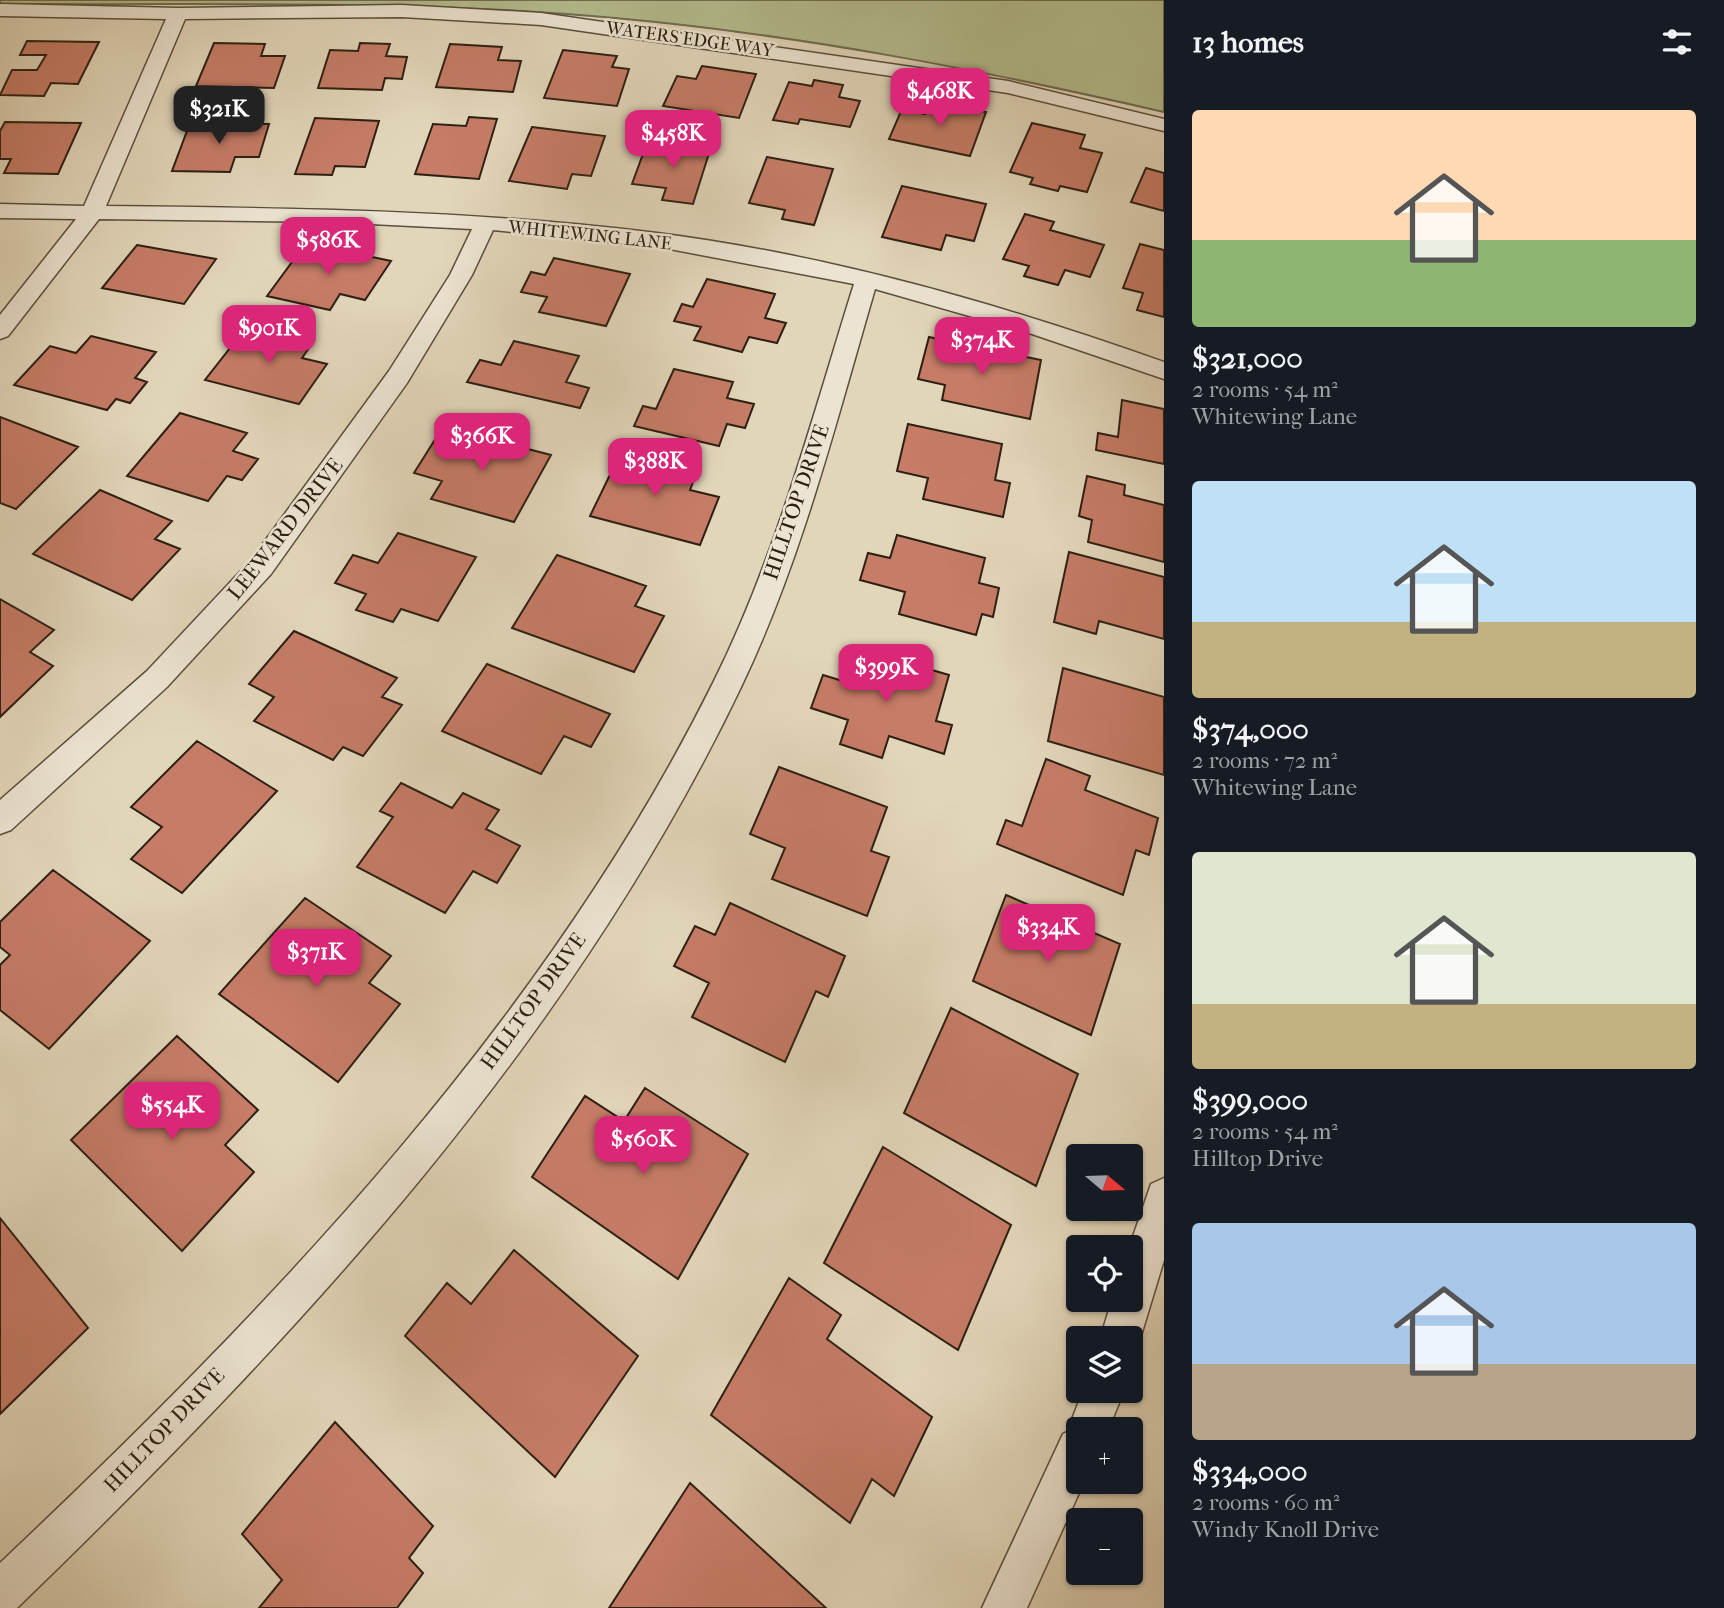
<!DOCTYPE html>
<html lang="en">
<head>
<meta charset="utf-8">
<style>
	:root { --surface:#171b24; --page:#20242c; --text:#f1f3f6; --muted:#9ea1a6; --accent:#db2777 }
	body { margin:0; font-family:"IM FELL French Canon",serif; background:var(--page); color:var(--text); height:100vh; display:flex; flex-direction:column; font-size:26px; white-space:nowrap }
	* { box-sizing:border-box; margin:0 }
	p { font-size:23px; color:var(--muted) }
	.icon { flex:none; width:38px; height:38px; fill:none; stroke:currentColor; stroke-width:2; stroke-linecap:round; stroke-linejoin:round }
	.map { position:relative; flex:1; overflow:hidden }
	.side { display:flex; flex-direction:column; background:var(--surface); width:560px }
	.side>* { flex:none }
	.needle { width:46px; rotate:109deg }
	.buttons { position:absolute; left:1066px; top:1144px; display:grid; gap:14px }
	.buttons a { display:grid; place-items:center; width:77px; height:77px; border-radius:7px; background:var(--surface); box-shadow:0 2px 5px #0004; font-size:35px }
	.price { position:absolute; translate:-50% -60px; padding:0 16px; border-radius:14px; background:var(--accent); color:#fff; font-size:23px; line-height:46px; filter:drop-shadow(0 2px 4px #0008) }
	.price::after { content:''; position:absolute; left:50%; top:42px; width:21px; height:16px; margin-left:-10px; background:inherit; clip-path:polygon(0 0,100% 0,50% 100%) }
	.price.current { background:#222; color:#fff }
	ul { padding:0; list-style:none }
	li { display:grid; align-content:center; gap:14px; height:371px; padding:0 28px }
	li span { display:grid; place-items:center; height:217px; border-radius:7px; color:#555 }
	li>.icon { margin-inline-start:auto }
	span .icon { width:126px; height:126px; fill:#fffc; stroke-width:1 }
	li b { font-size:30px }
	h2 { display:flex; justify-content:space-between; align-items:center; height:84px; padding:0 28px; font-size:30px }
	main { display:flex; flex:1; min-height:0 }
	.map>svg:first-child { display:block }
	.green { fill:#b4bd8f; stroke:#706e51; stroke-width:2 }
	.building { fill:#c67c67; stroke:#2d2013; stroke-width:2 }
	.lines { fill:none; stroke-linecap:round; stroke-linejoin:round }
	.minor-casing { stroke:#5a4e3d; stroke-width:3 }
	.minor { fill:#ece4d2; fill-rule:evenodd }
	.labels { text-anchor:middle; stroke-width:5; stroke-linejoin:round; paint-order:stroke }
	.far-street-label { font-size:18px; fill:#2d2013; stroke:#ece4d2 }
	.street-label { font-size:21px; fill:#2d2013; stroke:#ece4d2 }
</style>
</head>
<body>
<main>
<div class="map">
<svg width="1164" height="1608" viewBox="0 0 1164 1608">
	<rect width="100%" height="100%" fill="#e2d6ba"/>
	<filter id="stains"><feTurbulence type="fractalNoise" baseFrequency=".00286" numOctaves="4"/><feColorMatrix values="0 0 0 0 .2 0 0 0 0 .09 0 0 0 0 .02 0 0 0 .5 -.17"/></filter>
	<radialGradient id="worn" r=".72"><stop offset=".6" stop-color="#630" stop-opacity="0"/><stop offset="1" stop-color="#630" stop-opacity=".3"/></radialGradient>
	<path class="green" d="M 0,0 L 1164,0 L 1164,112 C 982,70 801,35 615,18 C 424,0 231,5 40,4 L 0,4 Z"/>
	<path class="building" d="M 27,41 L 99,42 L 78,84 L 51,83 L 44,96 L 0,95 L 12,70 L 37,70 L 46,55 L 20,55 Z
		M 214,43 L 265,44 L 261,56 L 285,56 L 274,88 L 196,86 Z
		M 360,43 L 390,44 L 386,56 L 407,57 L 402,79 L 385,78 L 382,90 L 318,88 L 330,50 L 358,51 Z
		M 450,44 L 502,47 L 498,60 L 521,61 L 513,92 L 436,87 Z
		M 563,50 L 617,56 L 612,67 L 629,69 L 617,106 L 544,98 Z
		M 702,66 L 756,74 L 739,118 L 663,106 L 677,76 L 696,79 Z
		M 814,80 L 843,85 L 839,97 L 860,101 L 850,127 L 800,119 L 798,124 L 773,120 L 789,82 L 812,86 Z
		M 931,101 L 986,112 L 970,156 L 889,139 L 902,109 L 925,114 Z
		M 469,117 L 497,119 L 479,179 L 415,174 L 433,124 L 466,126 Z
		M 315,118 L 379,121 L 365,167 L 335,166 L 332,175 L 295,174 Z
		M 5,122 L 81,123 L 58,174 L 4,173 L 11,159 L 0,159 L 0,131 Z
		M 190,123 L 269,124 L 259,157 L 235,157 L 230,172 L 172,171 Z
		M 1032,123 L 1085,135 L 1080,148 L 1102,153 L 1087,192 L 1060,186 L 1058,191 L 1030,184 L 1033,178 L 1010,172 Z
		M 532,127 L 605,136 L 591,176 L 572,174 L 567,189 L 509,181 Z
		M 647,143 L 711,147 L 693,204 L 662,200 L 666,188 L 632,184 Z
		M 767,157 L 833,169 L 814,225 L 782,219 L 785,210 L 749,203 Z
		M 1146,168 L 1164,173 L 1164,211 L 1131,202 Z
		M 902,186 L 986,204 L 974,241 L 946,235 L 941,250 L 882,237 Z
		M 1025,214 L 1054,222 L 1050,230 L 1104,245 L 1090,277 L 1065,270 L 1058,285 L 1024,276 L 1029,266 L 1003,259 Z
		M 306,243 L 391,261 L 365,300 L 340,294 L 330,310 L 267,296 Z
		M 1140,244 L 1164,250 L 1164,317 L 1137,310 L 1143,293 L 1123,288 Z
		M 137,245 L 216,259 L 184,304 L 102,288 Z
		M 554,258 L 630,274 L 606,326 L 539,312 L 547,297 L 521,292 L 531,272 L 545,275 Z
		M 707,279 L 775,294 L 765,318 L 786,323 L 777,343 L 749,337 L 742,352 L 694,340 L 701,327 L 674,321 L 682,304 L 693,307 Z
		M 248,325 L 314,341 L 302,358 L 327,364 L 299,404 L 205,380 Z
		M 91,336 L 156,352 L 135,378 L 147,382 L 130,403 L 116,399 L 107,410 L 14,385 L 50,346 L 76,353 Z
		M 929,337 L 1041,360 L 1030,419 L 942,400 L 945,385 L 918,379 Z
		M 514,341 L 579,356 L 566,382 L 589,388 L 580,408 L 467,382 L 480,360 L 501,365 Z
		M 674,369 L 733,382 L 727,398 L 754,404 L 745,428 L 727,424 L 719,446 L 634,426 L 643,406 L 656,409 Z
		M 1122,400 L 1164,409 L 1164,464 L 1096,450 L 1098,433 L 1118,437 Z
		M 180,413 L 247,433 L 233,451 L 258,459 L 242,480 L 227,476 L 208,501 L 127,476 Z
		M 0,417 L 78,447 L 16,509 L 0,503 Z
		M 908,424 L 1002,444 L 995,480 L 1010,483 L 1003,517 L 923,499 L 928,478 L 897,471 Z
		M 443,427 L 551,455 L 514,522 L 431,499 L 442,481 L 414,473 Z
		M 622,450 L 698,469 L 690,490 L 719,497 L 700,545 L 590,516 Z
		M 1087,476 L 1125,485 L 1124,495 L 1164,505 L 1164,562 L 1088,542 L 1092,520 L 1079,516 Z
		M 100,490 L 172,521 L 155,539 L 180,549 L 132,600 L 33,554 Z
		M 398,533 L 476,557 L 438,621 L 401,609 L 393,622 L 356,610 L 366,594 L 335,583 L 353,555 L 378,563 Z
		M 897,535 L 985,558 L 979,583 L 999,588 L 993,617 L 982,614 L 976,635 L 899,614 L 905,592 L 860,580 L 868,553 L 890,558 Z
		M 1069,552 L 1164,577 L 1164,639 L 1099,621 L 1096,634 L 1054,622 Z
		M 557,555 L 646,586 L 635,606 L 664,616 L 634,672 L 512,628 Z
		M 0,599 L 54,630 L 30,652 L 53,666 L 0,717 Z
		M 294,631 L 397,678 L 382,697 L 402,705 L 363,756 L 343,747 L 333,760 L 254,721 L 274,697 L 249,684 Z
		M 857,648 L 949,675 L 936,721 L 952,725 L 944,754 L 889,736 L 882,758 L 840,744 L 848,720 L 811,708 L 823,675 L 846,682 Z
		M 487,664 L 610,714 L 591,747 L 564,736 L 541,774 L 442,731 Z
		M 1063,668 L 1164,697 L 1164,775 L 1048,741 Z
		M 197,741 L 277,791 L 182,893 L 131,859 L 162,827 L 131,807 Z
		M 1046,759 L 1090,776 L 1085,790 L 1158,818 L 1149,855 L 1136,850 L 1123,895 L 997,844 L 1006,820 L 1022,826 Z
		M 779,767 L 887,807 L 871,851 L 889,857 L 867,916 L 772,879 L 785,848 L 750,834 Z
		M 401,783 L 452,808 L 463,793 L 499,810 L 486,829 L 520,846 L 497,883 L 473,871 L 445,913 L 357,867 L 393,817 L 380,811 Z
		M 53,870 L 150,941 L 49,1049 L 0,1010 L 0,965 L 10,955 L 0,947 L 0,922 Z
		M 1006,895 L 1120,944 L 1091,1035 L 973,981 Z
		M 305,898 L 391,956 L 369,983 L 400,1004 L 338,1082 L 219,994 Z
		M 730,903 L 845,956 L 828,997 L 816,991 L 785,1062 L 692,1017 L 709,983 L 674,966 L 695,926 L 715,935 Z
		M 951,1008 L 1078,1074 L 1036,1186 L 904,1113 Z
		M 177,1036 L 258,1110 L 225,1145 L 254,1172 L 182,1251 L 71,1140 Z
		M 645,1088 L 748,1154 L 678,1279 L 532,1177 L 585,1096 L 624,1121 Z
		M 883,1147 L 1011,1225 L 958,1350 L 824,1263 Z
		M 0,1218 L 88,1328 L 0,1414 Z
		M 514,1250 L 638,1356 L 555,1477 L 405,1336 L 447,1283 L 471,1304 Z
		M 789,1278 L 841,1315 L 827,1339 L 932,1417 L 894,1496 L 872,1479 L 850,1523 L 711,1415 Z
		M 335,1422 L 433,1526 L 409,1558 L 423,1573 L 397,1608 L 259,1608 L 282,1580 L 242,1534 Z
		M 690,1483 L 826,1608 L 609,1608 Z"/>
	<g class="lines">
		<g class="minor-casing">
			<path id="minor" d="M 0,4 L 178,8 L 402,5 L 541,13 L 1008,81 L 1164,119 L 1164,131 L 1008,93 L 541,25 L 402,17 L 185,19 L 106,206 C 290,208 474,210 657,233 C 830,255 1000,304 1164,362 L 1164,379 L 1032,334 L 875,289 C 836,422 802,559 742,685 C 572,1042 299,1335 17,1608 L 0,1608 L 0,1563 C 272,1306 545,1021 713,683 C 776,557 812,418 854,284 L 659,247 L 493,230 L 472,275 L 407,383 L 271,574 L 167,687 L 11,830 L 0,834 L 0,800 L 147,671 L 251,560 L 389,371 L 450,275 L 472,229 L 330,222 L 99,219 L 8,336 L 0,339 L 0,315 L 76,219 L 0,218 L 0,204 L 84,206 L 166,19 L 0,16 Z
				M 1164,1178 L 1164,1260 L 1140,1339 L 1130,1355 L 1130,1339 L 1100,1339 L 1112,1300 L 1130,1300 L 1129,1248 L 1151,1184 Z
				M 1083,1391 L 1124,1391 L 1108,1430 L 1078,1430 L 1078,1482 L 1084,1482 L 1027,1608 L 982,1608 L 1063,1434 L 1067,1432 Z"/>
		</g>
		<use href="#minor" class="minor"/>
	</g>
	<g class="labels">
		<g class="far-street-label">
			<text transform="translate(690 39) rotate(8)" y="6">WATERS EDGE WAY</text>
			<text transform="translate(590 235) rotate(6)" y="6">WHITEWING LANE</text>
		</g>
		<g class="street-label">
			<text transform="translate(796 502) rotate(-71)" y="7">HILLTOP DRIVE</text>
			<text transform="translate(285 529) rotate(-52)" y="7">LEEWARD DRIVE</text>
			<text transform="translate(533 1001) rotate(-54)" y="7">HILLTOP DRIVE</text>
			<text transform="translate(164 1430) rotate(-46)" y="7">HILLTOP DRIVE</text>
		</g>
	</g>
	<rect width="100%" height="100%" filter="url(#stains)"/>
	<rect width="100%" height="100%" fill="url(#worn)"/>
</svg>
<div class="buttons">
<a><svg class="needle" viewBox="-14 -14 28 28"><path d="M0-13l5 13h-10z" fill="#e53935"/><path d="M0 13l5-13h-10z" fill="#9ea1a6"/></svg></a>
<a><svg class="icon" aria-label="locate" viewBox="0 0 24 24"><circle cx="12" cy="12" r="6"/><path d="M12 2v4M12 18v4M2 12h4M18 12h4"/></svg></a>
<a><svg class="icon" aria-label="layers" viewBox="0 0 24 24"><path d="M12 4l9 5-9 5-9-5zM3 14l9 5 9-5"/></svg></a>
<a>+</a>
<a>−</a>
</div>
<b class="price" style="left:940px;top:128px">$468K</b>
<b class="price current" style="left:219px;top:146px">$321K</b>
<b class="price" style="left:673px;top:170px">$458K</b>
<b class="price" style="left:328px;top:277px">$586K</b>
<b class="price" style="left:269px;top:365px">$901K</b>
<b class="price" style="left:982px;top:377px">$374K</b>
<b class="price" style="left:482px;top:473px">$366K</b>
<b class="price" style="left:655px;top:498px">$388K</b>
<b class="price" style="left:886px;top:704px">$399K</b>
<b class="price" style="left:1048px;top:964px">$334K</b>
<b class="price" style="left:316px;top:989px">$371K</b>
<b class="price" style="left:172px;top:1142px">$554K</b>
<b class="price" style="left:643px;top:1176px">$560K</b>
</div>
<section class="side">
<h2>13 homes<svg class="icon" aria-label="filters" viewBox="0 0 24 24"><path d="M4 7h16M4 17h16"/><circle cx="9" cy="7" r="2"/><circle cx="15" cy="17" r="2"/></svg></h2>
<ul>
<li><span style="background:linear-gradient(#ffd9b3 60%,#8fb573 0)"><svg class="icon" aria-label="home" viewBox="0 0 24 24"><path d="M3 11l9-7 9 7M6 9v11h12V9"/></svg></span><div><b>$321,000</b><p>2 rooms · 54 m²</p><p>Whitewing Lane</p></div></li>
<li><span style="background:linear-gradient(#bfe0f5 65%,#c2b280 0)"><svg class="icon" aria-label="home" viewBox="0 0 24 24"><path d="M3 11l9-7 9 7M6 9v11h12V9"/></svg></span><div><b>$374,000</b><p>2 rooms · 72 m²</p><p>Whitewing Lane</p></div></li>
<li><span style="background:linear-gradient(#dfe7d0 70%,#c2b280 0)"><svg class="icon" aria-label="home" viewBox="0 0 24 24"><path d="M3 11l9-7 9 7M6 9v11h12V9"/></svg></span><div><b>$399,000</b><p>2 rooms · 54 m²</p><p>Hilltop Drive</p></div></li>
<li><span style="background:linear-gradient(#a9c7e8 65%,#b9a48a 0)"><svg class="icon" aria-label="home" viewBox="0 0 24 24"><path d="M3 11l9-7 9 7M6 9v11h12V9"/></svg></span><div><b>$334,000</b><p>2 rooms · 60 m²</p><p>Windy Knoll Drive</p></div></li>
</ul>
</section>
</main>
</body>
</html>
